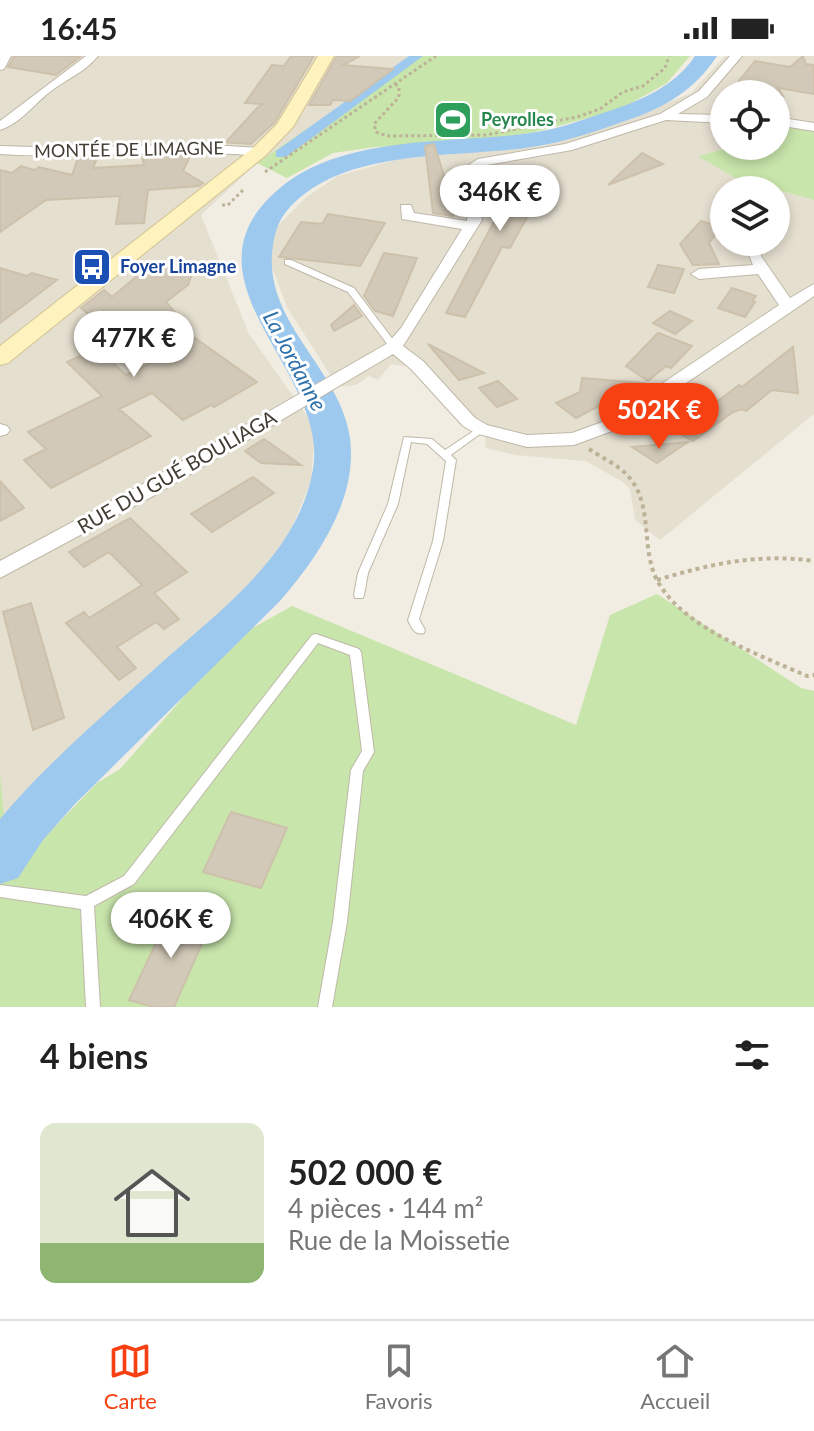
<!DOCTYPE html>
<html lang="fr">
<head>
<meta charset="utf-8">
<style>
	:root { --surface:#fff; --page:#f2f2f2; --text:#222; --muted:#767676; --line:#e0e0e0; --accent:#f74113 }
	body { margin:0; font-family:Lato,sans-serif; background:var(--page); color:var(--text); height:100vh; display:flex; flex-direction:column; font-size:30px; white-space:nowrap }
	* { box-sizing:border-box; margin:0 }
	p { font-size:26px; color:var(--muted) }
	.icon { flex:none; width:44px; height:44px; fill:none; stroke:currentColor; stroke-width:2; stroke-linecap:round; stroke-linejoin:round }
	.map { position:relative; height:951px; overflow:hidden }
	.side { display:flex; flex-direction:column; background:var(--surface); flex:1 }
	.side>* { flex:none }
	.tools { position:absolute; left:710px; top:24px; display:grid; gap:16px }
	.tools a { display:grid; place-items:center; width:80px; height:80px; border-radius:50%; background:var(--surface); box-shadow:0 4px 12px #0003; font-size:40px }
	.price { position:absolute; translate:-50% -68px; padding:0 18px; border-radius:28px; background:#fff; color:#222; font-size:26px; line-height:52px; filter:drop-shadow(0 2px 4px #0008) }
	.price::after { content:''; position:absolute; left:50%; top:48px; width:24px; height:18px; margin-left:-12px; background:inherit; clip-path:polygon(0 0,100% 0,50% 100%) }
	.price.active { background:var(--accent); color:#fff }
	ul { padding:0; list-style:none }
	li { display:flex; align-items:center; gap:24px; height:200px; padding:0 40px }
	li span { display:grid; place-items:center; flex:none; width:224px; height:160px; border-radius:16px; color:#555 }
	li>.icon { margin-inline-start:auto }
	span .icon { width:96px; height:96px; fill:#fffc; stroke-width:1 }
	li b { font-size:34px }
	h2 { display:flex; justify-content:space-between; align-items:center; height:96px; padding:0 40px; font-size:34px }
	.status { display:flex; justify-content:space-between; align-items:center; height:56px; padding:0 40px; background:var(--surface); direction:ltr }
	.status svg { height:22px; fill:currentColor }
	.menu { display:flex; justify-content:space-around; align-items:center; height:112px; border-top:2px solid var(--line); background:var(--surface); font-size:22px; color:var(--muted) }
	.menu a { display:grid; justify-items:center; gap:4px }
	.menu .active { color:var(--accent) }
	.map>svg:first-child { display:block }
	.residential { fill:#e5dfd0; fill-rule:evenodd }
	.green { fill:#c8e5ab }
	.lines { fill:none; stroke-linecap:round; stroke-linejoin:round }
	.canal { fill:#9ec9ee; fill-rule:evenodd }
	.river { fill:#9ec9ee; fill-rule:evenodd }
	.building { fill:#d2c9b8; stroke:#cdc1ab; stroke-width:2 }
	.lane-casing { stroke:#bfb8a8; stroke-width:2 }
	.street-casing { stroke:#bfb8a8; stroke-width:2 }
	.secondary-casing { stroke:#d1c392; stroke-width:2 }
	.path-far1 { stroke:#bdb297; stroke-width:3; stroke-dasharray:3 3; stroke-linecap:butt }
	.path { stroke:#bdb297; stroke-width:4; stroke-dasharray:4 4; stroke-linecap:butt }
	.lane { fill:#fff; fill-rule:evenodd }
	.street { fill:#fff; fill-rule:evenodd }
	.secondary { fill:#fef2bf; fill-rule:evenodd }
	.labels { text-anchor:middle; stroke-width:6; stroke-linejoin:round; paint-order:stroke }
	.far-leisure-label { font-size:18px; font-weight:bold; fill:#27864d; stroke:#fff; text-anchor:start }
	.far-street-label { font-size:18px; fill:#423d33; stroke:#fff }
	.far-transit-label { font-size:18px; font-weight:bold; fill:#164399; stroke:#fff; text-anchor:start }
	.street-label { font-size:20px; fill:#423d33; stroke:#fff }
	.water-label { font-size:22px; font-style:italic; fill:#2f71ab; stroke:#fff }
</style>
</head>
<body>
<div class="status"><b>16:45</b><svg viewBox="0 0 49 12"><path d="M0 12V9h3v3zM5 12V6h3v6zM10 12V3h3v9zM15 12V0h3v12zM26 1h20v11H26zM47 4h2v5h-2z"/></svg></div>
<div class="map">
<svg width="814" height="951" viewBox="0 0 814 951">
	<rect width="100%" height="100%" fill="#f1ede2"/>
	<path class="residential" d="M 0,0 L 413,0 L 257,107 L 201,159 L 249,278 L 315,371 L 311,425 L 281,498 L 90,683 L 4,760 L 0,718 Z
		M 725,0 L 814,0 L 814,75 L 776,70 L 776,38 L 724,38 L 724,90 L 735,90 L 699,100 L 735,122 L 814,144 L 814,358 L 660,484 L 635,464 L 630,433 L 623,426 L 586,405 L 515,399 L 486,392 L 485,381 L 461,364 L 410,311 L 391,308 L 378,324 L 369,320 L 356,329 L 338,331 L 287,251 L 270,206 L 276,172 L 305,142 L 338,120 L 399,103 L 542,90 L 623,66 L 691,37 ZM 724,134 L 776,134 L 776,186 L 724,186 Z"/>
	<path class="green" d="M 413,0 L 690,0 L 667,27 L 619,54 L 531,77 L 459,87 L 375,91 L 333,97 L 287,122 L 257,107 Z
		M 776,70 L 814,75 L 814,144 L 735,122 L 698,100 L 735,90 L 776,90 Z
		M 657,538 L 801,632 L 814,635 L 814,951 L 0,951 L 0,718 L 4,760 L 40,786 L 97,727 L 120,713 L 189,635 L 249,574 L 292,550 L 576,669 L 610,559 Z"/>
	<g class="lines">
		<path class="canal" d="M 409,0 L 423,0 L 286,101 L 276,101 L 276,95 Z"/>
		<path class="river" d="M 695,0 L 717,0 C 694,35 664,52 625,65 C 595,76 564,86 532,91 C 457,103 340,90 286,156 C 278,166 275,177 273,189 C 261,266 340,311 350,382 C 358,443 318,501 280,545 L 74,749 L 43,784 L 18,822 L 0,828 L 0,763 C 47,707 105,658 160,608 C 220,554 299,498 313,413 C 330,314 171,223 280,132 C 344,78 453,88 531,77 C 558,73 583,64 609,55 C 642,44 675,30 695,0 Z"/>
	</g>
	<path class="building" d="M 14,0 L 81,0 L 56,19 L 8,11 Z
		M 291,0 L 314,0 L 275,66 L 251,88 L 216,86 L 219,83 L 226,86 L 258,51 L 263,48 L 245,47 L 272,9 L 284,10 Z
		M 337,0 L 360,0 L 343,9 L 393,13 L 350,45 L 333,44 L 330,49 L 309,49 Z
		M 803,0 L 806,8 L 814,9 L 814,38 L 778,32 L 783,40 L 735,30 L 755,5 L 790,11 Z
		M 434,88 L 454,151 L 453,160 L 433,157 L 425,90 Z
		M 642,97 L 663,108 L 608,129 Z
		M 190,100 L 183,115 L 203,127 L 199,130 L 148,134 L 144,167 L 116,168 L 120,140 L 46,144 L 0,176 L 0,114 L 12,117 L 21,110 L 35,114 L 39,111 L 72,119 L 78,102 L 97,102 L 93,112 L 144,109 L 142,101 Z
		M 518,111 L 550,120 L 510,192 L 502,191 L 465,261 L 446,257 L 511,133 L 496,128 Z
		M 328,158 L 385,167 L 360,210 L 279,201 L 301,166 L 322,168 Z
		M 701,165 L 721,171 L 709,187 L 719,208 L 693,209 L 680,188 Z
		M 384,197 L 417,202 L 393,260 L 375,255 L 364,240 Z
		M 154,206 L 192,218 L 188,229 L 166,246 L 178,260 L 171,265 L 257,326 L 214,351 L 211,349 L 183,364 L 152,337 L 119,353 L 151,380 L 51,432 L 24,404 L 46,393 L 28,376 L 102,340 L 67,306 L 97,292 L 126,319 L 170,298 L 135,267 L 111,277 L 81,252 L 104,234 L 112,241 Z
		M 658,209 L 684,213 L 674,237 L 648,231 Z
		M 0,212 L 27,220 L 32,217 L 57,224 L 0,267 Z
		M 732,232 L 756,240 L 752,245 L 755,246 L 745,261 L 718,252 Z
		M 354,249 L 362,260 L 334,275 L 331,269 Z
		M 670,255 L 692,265 L 675,278 L 653,267 Z
		M 658,277 L 692,290 L 671,312 L 666,310 L 648,325 L 626,310 Z
		M 428,288 L 484,317 L 459,324 Z
		M 793,291 L 798,337 L 772,334 L 746,355 L 742,353 L 733,356 L 693,385 L 668,371 L 690,355 L 698,360 L 739,329 L 742,331 Z
		M 582,322 L 643,327 L 576,362 L 556,347 L 580,336 Z
		M 498,325 L 517,343 L 497,351 L 479,332 Z
		M 264,383 L 301,409 L 261,407 L 245,395 Z
		M 688,386 L 657,407 L 632,391 Z
		M 253,421 L 274,437 L 212,476 L 191,458 Z
		M 0,425 L 24,452 L 0,465 Z
		M 130,462 L 187,516 L 154,537 L 179,563 L 164,573 L 156,566 L 117,591 L 136,612 L 119,624 L 66,567 L 84,556 L 89,562 L 142,529 L 109,496 L 84,511 L 69,496 Z
		M 31,547 L 64,662 L 33,674 L 3,556 Z
		M 231,756 L 287,772 L 261,832 L 203,816 Z
		M 172,853 L 212,865 L 174,951 L 153,951 L 129,944 Z"/>
	<g class="lines">
		<g class="lane-casing">
			<path id="lane" d="M 285,204 L 291,204 L 354,232 L 397,289 L 397,293 L 391,293 L 348,236 L 285,208 Z
				M 481,370 L 486,373 L 484,375 L 451,399 L 456,404 L 443,485 L 419,563 L 425,574 L 424,577 C 415,580 411,571 408,564 L 433,485 L 446,405 L 427,388 L 411,386 L 398,448 L 368,517 L 364,539 L 363,542 L 355,542 L 354,539 L 358,517 L 388,448 L 404,381 L 432,383 L 445,394 Z
				M 316,578 L 359,593 L 361,596 L 374,696 L 363,715 L 347,866 L 332,951 L 318,951 L 333,866 L 351,714 L 362,695 L 350,599 L 318,587 L 134,828 L 94,850 L 100,951 L 86,951 L 81,853 L 0,841 L 0,829 L 86,840 L 124,820 L 312,579 Z"/>
		</g>
		<g class="street-casing">
			<path id="street" d="M 0,0 L 11,0 L 4,13 L 0,14 Z
				M 86,0 L 98,0 C 85,16 67,23 51,35 C 34,48 21,67 0,74 L 0,65 Z
				M 730,0 L 742,0 L 707,41 L 678,58 L 724,59 L 724,67 L 666,64 L 572,94 L 487,109 C 469,121 482,145 482,164 L 403,290 L 423,305 L 475,362 L 487,369 L 527,379 L 572,377 L 608,364 L 779,249 L 758,218 L 699,223 L 691,218 L 699,213 L 753,209 L 744,186 L 758,186 L 761,200 L 790,242 L 814,228 L 814,240 L 620,372 L 574,389 L 527,391 L 475,377 L 463,370 L 411,313 L 393,298 L 155,439 L 0,522 L 0,505 L 141,429 L 388,287 L 401,272 L 462,173 L 402,163 L 401,149 L 411,149 L 414,157 L 467,165 L 468,148 L 462,122 L 470,108 L 478,103 L 565,88 L 660,58 L 699,35 Z
				M 776,61 L 814,67 L 814,75 L 776,69 Z
				M 194,88 L 259,92 L 265,96 L 259,100 C 173,91 87,104 0,98 L 0,90 L 65,92 Z
				M 0,368 L 7,370 L 10,374 L 7,378 L 0,380 Z"/>
		</g>
		<g class="secondary-casing">
			<path id="secondary" d="M 318,0 L 334,0 L 293,71 L 265,100 L 8,307 L 0,309 L 0,290 L 253,92 L 277,68 Z"/>
		</g>
		<path class="path-far1" d="M 395,28 L 399,31 L 399,41 L 374,68 L 376,76 L 387,80 L 486,79 L 577,61 L 600,53 L 623,36 L 643,30 L 665,12 L 669,0
			M 265,116 L 436,0
			M 222,149 L 228,149 L 243,134"/>
		<path class="path" d="M 589,393 C 602,402 619,409 629,421 C 654,450 640,494 658,526 C 685,573 760,599 807,620 L 814,619
			M 657,524 C 710,508 758,497 814,505"/>
		<use href="#lane" class="lane"/>
		<use href="#street" class="street"/>
		<use href="#secondary" class="secondary"/>
	</g>
	<defs>
		<g id="stadium-square" transform="scale(2)"><rect x="-9" y="-9" width="18" height="18" rx="4" fill="#2e9e5b" stroke="#fff"/><path d="M0-5a6.5 5 0 1 0 0 10a6.5 5 0 1 0 0-10ZM-3.5-1.8h7v3.6h-7Z" fill="#fff"/></g>
		<g id="bus-square" transform="scale(2)"><rect x="-9" y="-9" width="18" height="18" rx="4" fill="#1a4fb4" stroke="#fff"/><path d="M-5-6H5V4H4V6H2V4H-2V6H-4V4H-5ZM-3.5-4V0h7V-4ZM-3.5 1.2v1.5H-2V1.2ZM2 1.2v1.5H3.5V1.2Z" fill="#fff"/></g>
	</defs>
	<g fill-rule="evenodd">
		<use href="#stadium-square" x="453" y="64"/>
		<use href="#bus-square" x="92" y="211"/>
	</g>
	<g class="labels">
		<g class="far-leisure-label">
			<text x="481" y="70">Peyrolles</text>
		</g>
		<g class="far-street-label">
			<text transform="translate(129 94) rotate(-1)" y="6">MONTÉE DE LIMAGNE</text>
		</g>
		<g class="far-transit-label">
			<text x="120" y="217">Foyer Limagne</text>
		</g>
		<g class="street-label">
			<text transform="translate(177 416) rotate(-30)" y="7">RUE DU GUÉ BOULIAGA</text>
		</g>
		<g class="water-label">
			<text transform="translate(295 305) rotate(62)" y="8">La Jordanne</text>
		</g>
	</g>
</svg>
<div class="tools">
<a><svg class="icon" aria-label="locate" viewBox="0 0 24 24"><circle cx="12" cy="12" r="6"/><path d="M12 2v4M12 18v4M2 12h4M18 12h4"/></svg></a>
<a><svg class="icon" aria-label="layers" viewBox="0 0 24 24"><path d="M12 4l9 5-9 5-9-5zM3 14l9 5 9-5"/></svg></a>
</div>
<b class="price" style="left:500px;top:177px">346K €</b>
<b class="price" style="left:134px;top:323px">477K €</b>
<b class="price active" style="left:659px;top:395px">502K €</b>
<b class="price" style="left:171px;top:904px">406K €</b>
</div>
<section class="side">
<h2>4 biens<svg class="icon" aria-label="filters" viewBox="0 0 24 24"><path d="M4 7h16M4 17h16"/><circle cx="9" cy="7" r="2"/><circle cx="15" cy="17" r="2"/></svg></h2>
<ul>
<li><span style="background:linear-gradient(#dfe7d0 75%,#8fb573 0)"><svg class="icon" aria-label="home" viewBox="0 0 24 24"><path d="M3 11l9-7 9 7M6 9v11h12V9"/></svg></span><div><b>502 000 €</b><p>4 pièces · 144 m²</p><p>Rue de la Moissetie</p></div></li>
</ul>
</section>
<nav class="menu">
<a class="active"><svg class="icon" aria-label="map" viewBox="0 0 24 24"><path d="M3 6l6-2 6 2 6-2v14l-6 2-6-2-6 2zM9 4v14M15 6v14"/></svg>Carte</a>
<a><svg class="icon" aria-label="saved" viewBox="0 0 24 24"><path d="M7 4h10v16l-5-4-5 4z"/></svg>Favoris</a>
<a><svg class="icon" aria-label="home" viewBox="0 0 24 24"><path d="M3 11l9-7 9 7M6 9v11h12V9"/></svg>Accueil</a>
</nav>
</body>
</html>
